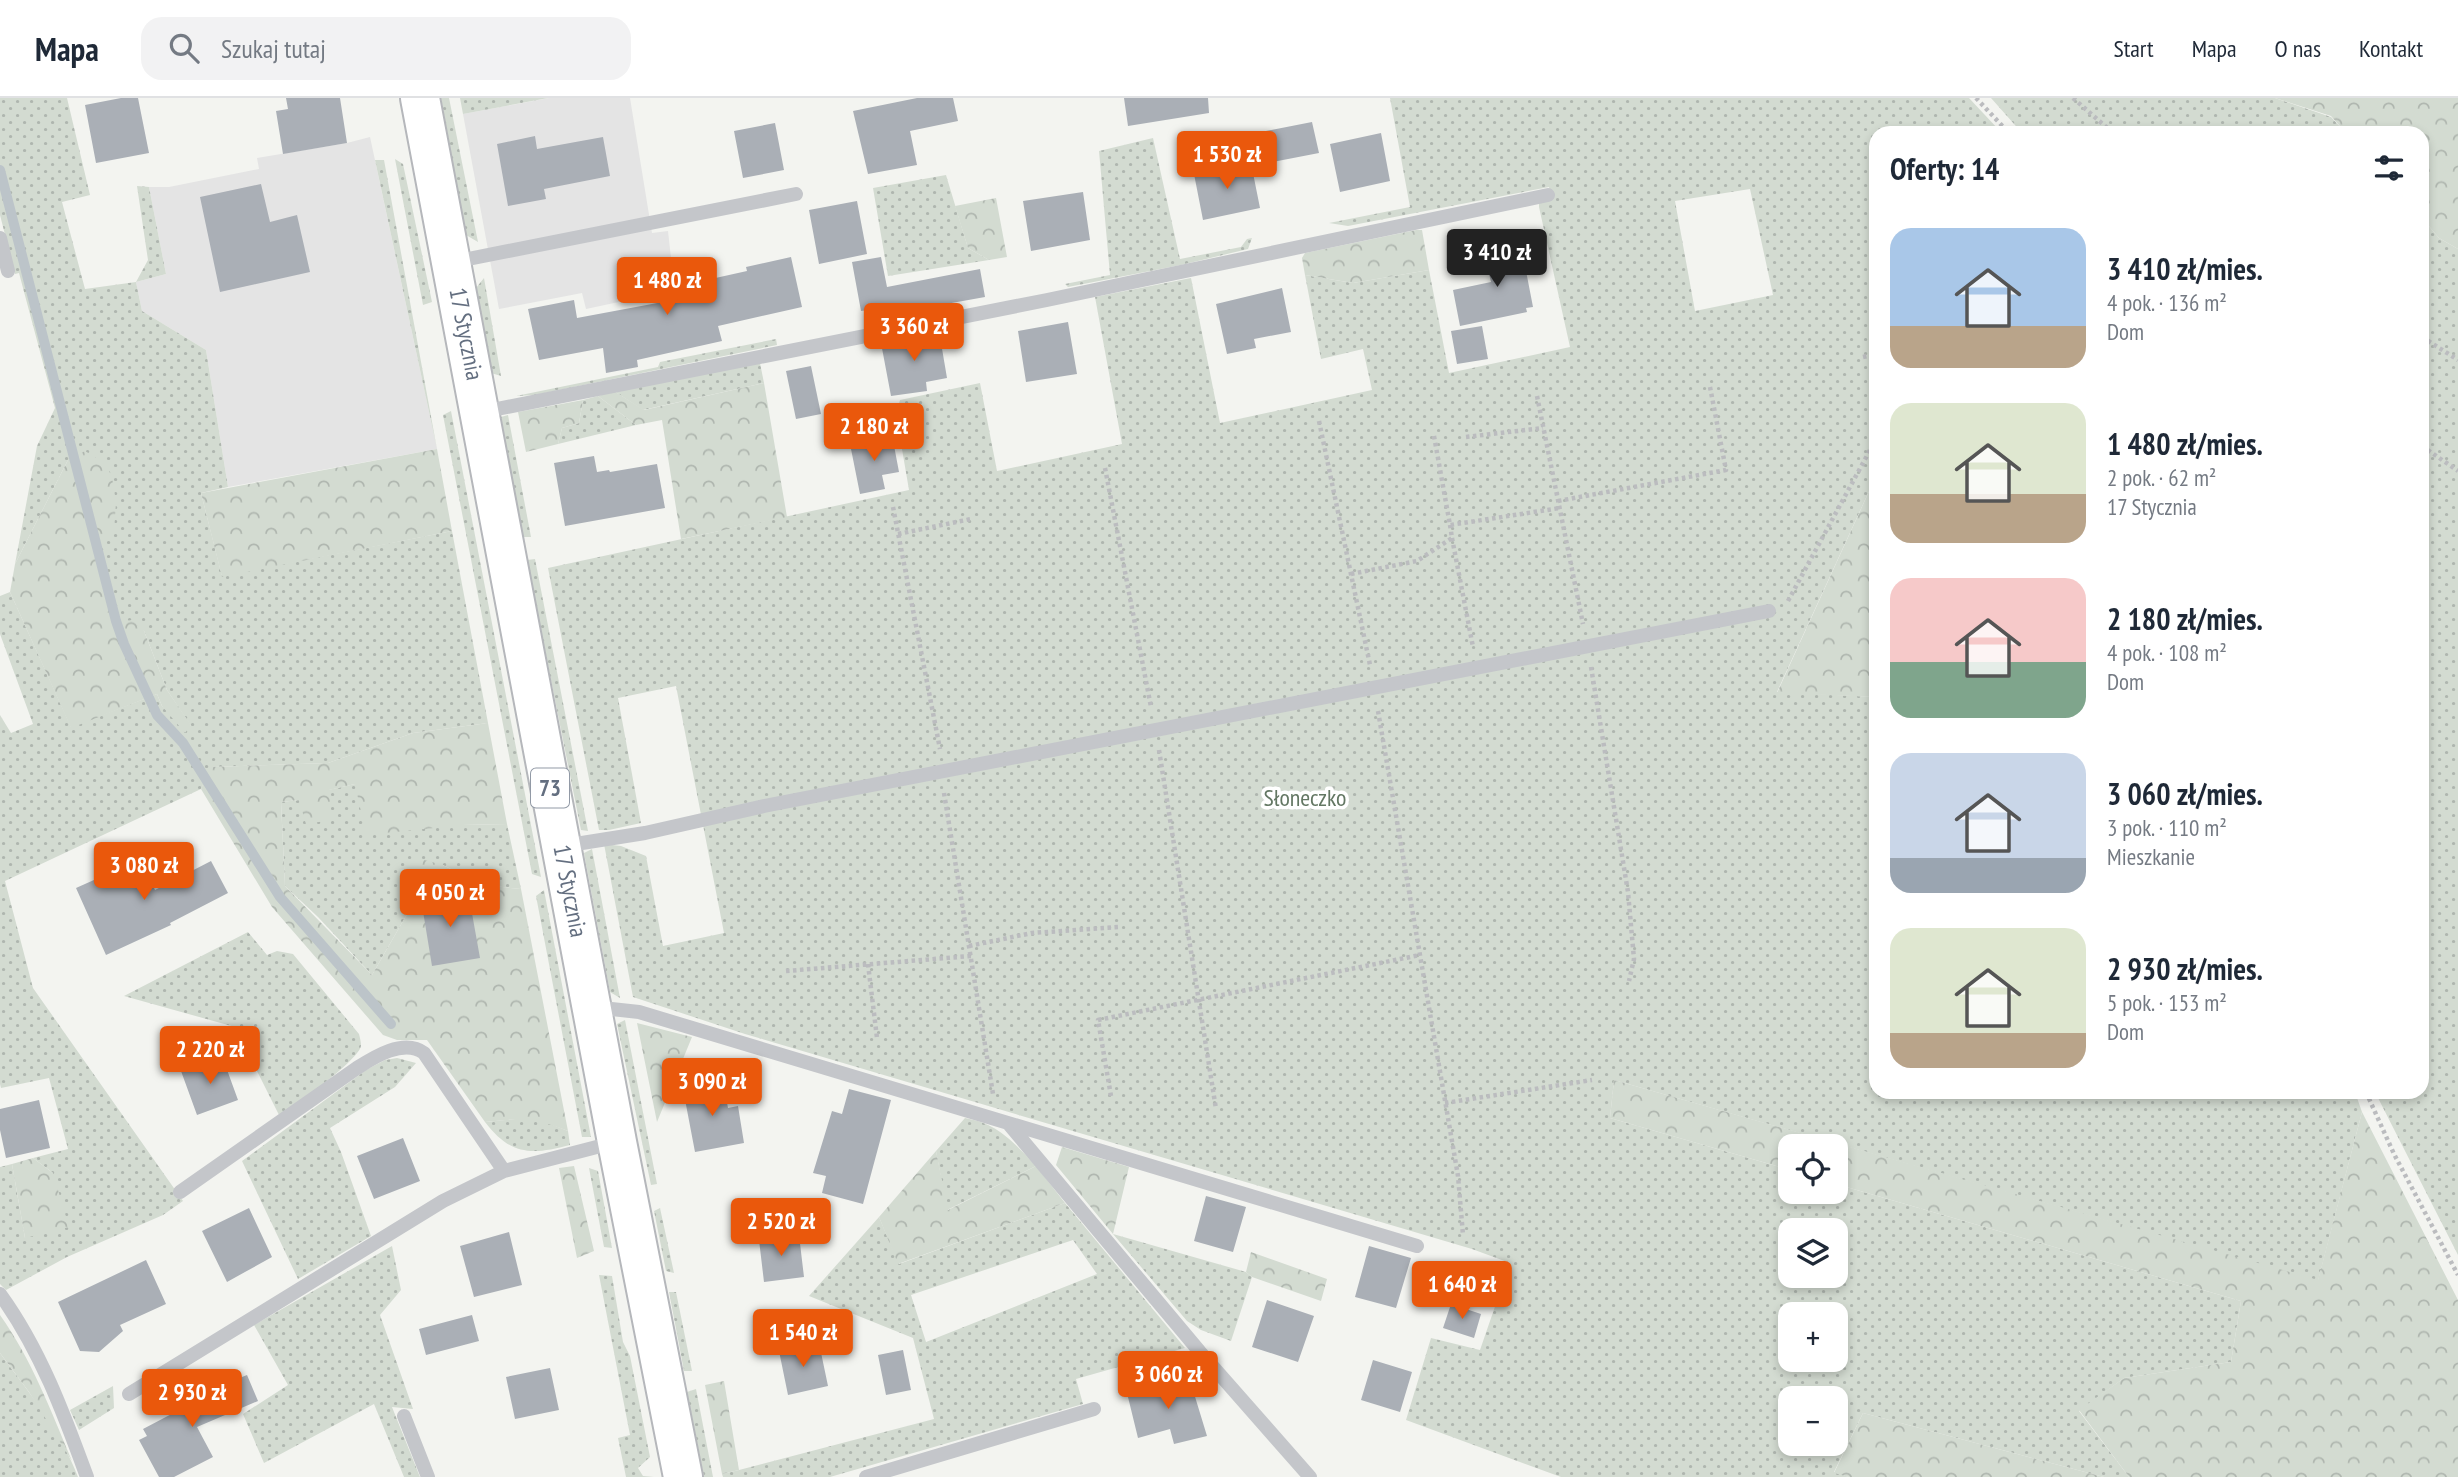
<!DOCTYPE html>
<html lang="pl">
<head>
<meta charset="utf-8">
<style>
	:root { --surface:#fff; --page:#f2f2f3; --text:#1f2937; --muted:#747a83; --line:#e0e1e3; --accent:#ea580c }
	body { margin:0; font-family:"PT Sans Narrow",sans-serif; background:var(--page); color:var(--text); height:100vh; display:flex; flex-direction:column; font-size:26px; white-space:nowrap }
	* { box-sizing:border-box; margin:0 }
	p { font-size:23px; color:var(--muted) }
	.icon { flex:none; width:38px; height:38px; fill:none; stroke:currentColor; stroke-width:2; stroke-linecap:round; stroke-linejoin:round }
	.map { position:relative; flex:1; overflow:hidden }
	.sheet { position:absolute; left:1869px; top:28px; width:560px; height:973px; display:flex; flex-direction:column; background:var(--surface); border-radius:21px; box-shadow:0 4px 10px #0003 }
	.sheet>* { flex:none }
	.fabs { position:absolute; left:1778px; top:1036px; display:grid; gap:14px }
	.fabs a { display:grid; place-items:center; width:70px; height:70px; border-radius:14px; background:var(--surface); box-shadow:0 4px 10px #0003; font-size:35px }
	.price { position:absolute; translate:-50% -60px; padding:0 16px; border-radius:7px; background:var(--accent); color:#fff; font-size:23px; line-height:46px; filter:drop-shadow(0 2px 4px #0008) }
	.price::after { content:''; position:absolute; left:50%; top:42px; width:21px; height:16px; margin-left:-10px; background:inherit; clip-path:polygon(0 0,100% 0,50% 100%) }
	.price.on { background:#222; color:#fff }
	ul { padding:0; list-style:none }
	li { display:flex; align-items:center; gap:21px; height:175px; padding:0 21px }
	li span { display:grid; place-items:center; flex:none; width:196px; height:140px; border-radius:21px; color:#555 }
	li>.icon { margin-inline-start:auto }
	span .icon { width:84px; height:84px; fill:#fffc; stroke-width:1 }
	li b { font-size:30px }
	h2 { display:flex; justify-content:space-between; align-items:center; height:84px; padding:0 21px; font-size:30px }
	header { display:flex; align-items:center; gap:42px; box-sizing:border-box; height:98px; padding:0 35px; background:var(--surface); border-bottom:2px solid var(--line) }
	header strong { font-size:33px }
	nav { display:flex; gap:38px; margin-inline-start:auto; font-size:24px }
	.search { width:490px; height:63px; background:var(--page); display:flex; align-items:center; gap:18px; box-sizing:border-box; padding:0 24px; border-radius:21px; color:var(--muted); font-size:26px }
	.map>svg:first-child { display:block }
	.built { fill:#e4e4e4 }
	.green { fill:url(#green-dots); fill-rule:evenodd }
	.forest { fill:url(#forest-crowns) }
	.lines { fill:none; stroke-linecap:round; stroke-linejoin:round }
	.stream { stroke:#bcc4c9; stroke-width:10 }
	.building { fill:#aaafb6 }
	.primary-casing { stroke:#b5b7bb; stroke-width:42 }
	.path { stroke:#bbbcbf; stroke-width:4.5; stroke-dasharray:3.5 3.5; stroke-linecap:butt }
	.service { stroke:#c4c6ca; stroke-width:14 }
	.primary { stroke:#fff; stroke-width:38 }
	.labels { text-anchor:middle; stroke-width:7; stroke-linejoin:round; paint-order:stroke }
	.shield { fill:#fff; stroke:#929aa6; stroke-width:2 }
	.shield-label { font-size:23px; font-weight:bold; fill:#646f80 }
	.street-label { font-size:24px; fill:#646f80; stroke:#fff }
	.park-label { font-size:24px; fill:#637763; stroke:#fff }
</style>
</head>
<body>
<header>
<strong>Mapa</strong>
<div class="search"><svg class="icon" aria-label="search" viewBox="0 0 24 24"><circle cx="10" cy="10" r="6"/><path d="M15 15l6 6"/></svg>Szukaj tutaj</div>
<nav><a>Start</a><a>Mapa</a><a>O nas</a><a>Kontakt</a></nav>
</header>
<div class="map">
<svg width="2458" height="1379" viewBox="0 0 2458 1379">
	<defs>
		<pattern id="green-dots" width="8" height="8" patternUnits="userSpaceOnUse" patternTransform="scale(1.75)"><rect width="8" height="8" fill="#d3dbd1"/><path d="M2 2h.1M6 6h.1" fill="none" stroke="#afb6af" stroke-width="1.8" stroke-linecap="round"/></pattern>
		<pattern id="forest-crowns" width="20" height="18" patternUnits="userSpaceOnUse" patternTransform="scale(1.75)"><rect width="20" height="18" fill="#d3dbd1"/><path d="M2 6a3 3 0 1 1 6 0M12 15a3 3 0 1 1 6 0" fill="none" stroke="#afb6af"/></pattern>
	</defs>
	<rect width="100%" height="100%" fill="#f3f4f0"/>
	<path class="built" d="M 549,0 L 630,0 L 652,135 L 668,133 L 671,160 L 661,195 L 586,211 L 582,195 L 499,211 L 463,16 Z
		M 370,39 L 437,351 L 228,389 L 206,252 L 142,213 L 136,184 L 166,176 L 149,89 L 169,89 L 259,71 L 257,60 L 347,45 Z"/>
	<path class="green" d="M 0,0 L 67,0 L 90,97 L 62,104 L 85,191 L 136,184 L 148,162 L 137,88 L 149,89 L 166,176 L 136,184 L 142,213 L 206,252 L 228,389 L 201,395 L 222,478 L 452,433 L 488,625 L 413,635 L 328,665 L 212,669 L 201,691 L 5,783 L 33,890 L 183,1103 L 163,1117 L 67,1159 L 6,1192 L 0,1186 L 0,1069 L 12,1066 L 25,1140 L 53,1075 L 33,1060 L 68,1051 L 49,980 L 1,990 L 0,986 L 0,617 L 11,635 L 33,626 L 0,536 L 0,498 L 10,494 L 71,629 L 157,596 L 162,608 L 191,628 L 167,592 L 144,533 L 113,526 L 68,362 L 15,466 L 37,348 L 55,310 L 19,175 L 15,176 L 0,117 Z
		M 441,0 L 449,0 L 478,144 L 466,137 Z
		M 460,0 L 548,0 L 463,16 Z
		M 1390,0 L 1969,0 L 1999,32 L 1995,35 L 1876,35 L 1876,378 L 1777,594 L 1876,599 L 1876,994 L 2355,994 L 2362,1014 L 2318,1183 L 1614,982 L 1610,1020 L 1790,1072 L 1790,1094 L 1836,1094 L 1836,1086 L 2241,1203 L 2231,1264 L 2124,1280 L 2079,1313 L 2129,1379 L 2104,1379 L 1863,1315 L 1834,1374 L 1849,1379 L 1561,1379 L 1406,1322 L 1431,1240 L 1480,1252 L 1510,1165 L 1472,1151 L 745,936 L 633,899 L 604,746 L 621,748 L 646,758 L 663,848 L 724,835 L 676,588 L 618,600 L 641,725 L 609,732 L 599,732 L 548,470 L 909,392 L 896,316 L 900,302 L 980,285 L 997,373 L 1122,346 L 1095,199 L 1191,180 L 1220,325 L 1372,292 L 1363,251 L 1321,261 L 1305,177 L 1353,185 L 1429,172 L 1449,275 L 1570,249 L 1539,109 L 1539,105 L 1551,101 L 1549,89 L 1348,128 L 1329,125 L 1410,109 ZM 1750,91 L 1773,197 L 1695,213 L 1675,103 ZM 1790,1132 L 1836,1132 L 1836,1178 L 1790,1178 ZM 1790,1216 L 1836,1216 L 1836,1262 L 1790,1262 ZM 1790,1300 L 1836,1300 L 1836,1346 L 1790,1346 Z
		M 1991,0 L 2275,0 L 2331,19 L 2346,35 L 2022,35 Z
		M 1153,40 L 1180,161 L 1241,149 L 1247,141 L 1252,140 L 1248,151 L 1181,167 L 1068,189 L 1065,186 L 1110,177 L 1099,53 Z
		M 395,61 L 403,66 L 432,204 L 423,207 Z
		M 375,62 L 384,62 L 437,351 Z
		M 946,77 L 968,150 L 989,162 L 888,178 L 873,90 Z
		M 2422,120 L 2439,140 L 2458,151 L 2458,1157 L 2375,994 L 2422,994 Z
		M 484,180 L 501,278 L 491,275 L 476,190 Z
		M 776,241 L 777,247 L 535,297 L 516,298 L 658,269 L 660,264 Z
		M 760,265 L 764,285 L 643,312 L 614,293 Z
		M 598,298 L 636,327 L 558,346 L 562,330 L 579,325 L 583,302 Z
		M 451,313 L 541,779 L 532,776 L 443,317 Z
		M 508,317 L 531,439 L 523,439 L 501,319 Z
		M 535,461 L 588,733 L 581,732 L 527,462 Z
		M 355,686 L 463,727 L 507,726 L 521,791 L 482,787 L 443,767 L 414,804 L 372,877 L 318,819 L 285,788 L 281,704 L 299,702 L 331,722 L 328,692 Z
		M 592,751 L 620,900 L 610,894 L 584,755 Z
		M 544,792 L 591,1039 L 582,1039 L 536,798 Z
		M 248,834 L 267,857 L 277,853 L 293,856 L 359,936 C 360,940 361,944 361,948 C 358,963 295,1007 280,1019 L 235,929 L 124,898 Z
		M 625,922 L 657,1086 L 651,1087 L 617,926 Z
		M 397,960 L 416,965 L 395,989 L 330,1030 L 341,1054 L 371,1138 L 298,1181 L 242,1063 L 366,972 L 385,962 Z
		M 525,1020 L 543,1023 L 568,1033 L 570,1047 C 532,1057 511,1058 485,1024 Z
		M 965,1020 C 999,1026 1013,1044 1036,1068 L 947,1112 L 936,1053 Z
		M 589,1070 L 598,1073 L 612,1150 L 604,1149 Z
		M 1065,1105 L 1185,1250 L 1076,1281 L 1083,1306 L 830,1379 L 723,1379 L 722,1376 L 739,1372 L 934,1321 L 913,1240 L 809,1198 L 879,1119 L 899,1166 ZM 1073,1142 L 1097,1176 L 926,1244 L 911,1197 Z
		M 660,1110 L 674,1175 L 666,1173 L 654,1113 Z
		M 1113,1136 L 1246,1174 L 1252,1179 L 1231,1243 L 1201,1232 L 1187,1223 Z
		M 392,1148 L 401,1192 L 380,1217 L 413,1311 L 392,1309 L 420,1379 L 404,1379 L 374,1306 L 264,1365 L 243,1316 L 288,1287 L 254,1227 Z
		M 599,1177 L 612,1178 L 623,1244 L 630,1258 L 650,1359 L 638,1370 L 643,1378 L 654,1379 L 626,1379 L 618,1340 L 630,1337 Z
		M 669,1194 L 676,1194 L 692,1273 L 684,1273 Z
		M 0,1255 C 28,1293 61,1334 78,1379 L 0,1379 Z
		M 113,1288 L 114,1310 L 79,1332 L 70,1312 Z
		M 696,1291 L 713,1379 L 704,1379 L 687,1294 Z"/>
	<path class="forest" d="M 2275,0 L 2458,0 L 2458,151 L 2439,140 L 2422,120 L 2422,35 L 2346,35 L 2331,18 Z
		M 996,100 L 1007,159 L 989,162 L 968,150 L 955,108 Z
		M 1416,132 L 1422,132 L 1429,172 L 1353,185 L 1305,177 L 1302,160 L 1305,155 Z
		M 764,285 L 787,419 L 681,441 L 662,322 L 636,327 L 598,298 L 614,293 L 644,312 Z
		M 583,302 L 579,325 L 562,330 L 558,346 L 526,354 L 518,314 Z
		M 437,351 L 452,433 L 222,479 L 201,395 Z
		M 85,353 L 105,365 L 112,379 L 116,404 L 114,434 L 95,457 L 113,525 L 132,522 L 144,533 L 167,592 L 191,627 L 185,635 L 162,608 L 157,596 L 71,630 L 10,494 L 15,466 L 68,362 Z
		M 1876,378 L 1876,599 L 1777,595 Z
		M 488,625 L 507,726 L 463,727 L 366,737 L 355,686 L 329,692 L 332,722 L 306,726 L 299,702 L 281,704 L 285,788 L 372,877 L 414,804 L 413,759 L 443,767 L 482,787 L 521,791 L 568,1033 C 532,1019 522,1020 485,1024 L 427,942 L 397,942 L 383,937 L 272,809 L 201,691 L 211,669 L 328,665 L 413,635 Z
		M 637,925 L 692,939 L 657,1024 Z
		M 1614,982 L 2318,1182 L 2362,1014 L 2458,1202 L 2458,1379 L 2129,1379 L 2079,1312 L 2124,1280 L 2231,1264 L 2241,1203 L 1836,1086 L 1836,1048 L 1790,1048 L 1790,1072 L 1610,1020 Z
		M 1062,1049 L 1129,1069 L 1113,1136 L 1056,1067 Z
		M 936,1053 L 948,1112 L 1036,1068 L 1065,1105 L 898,1166 L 879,1119 Z
		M 33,1060 L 53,1075 L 69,1129 L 25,1140 L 12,1066 Z
		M 574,1068 L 594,1153 L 577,1160 L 559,1070 Z
		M 1251,1154 L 1327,1181 L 1321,1203 L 1252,1179 L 1246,1174 Z
		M 0,1217 C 32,1262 51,1313 72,1363 L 29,1294 L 0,1255 Z
		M 724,1283 L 739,1372 L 722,1376 L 705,1287 Z
		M 1863,1315 L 2104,1379 L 1849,1379 L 1834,1375 Z"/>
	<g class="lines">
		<path class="stream" d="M 0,72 L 116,523 L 124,546 L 157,617 L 183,645 L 280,799 L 391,926"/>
	</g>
	<path class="building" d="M 121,0 L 138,0 L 149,55 L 96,65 L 85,7 Z
		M 286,0 L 340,0 L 347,45 L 283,56 L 276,13 L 288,11 Z
		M 917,0 L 953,0 L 958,23 L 910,33 L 917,67 L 868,76 L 853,13 Z
		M 1124,0 L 1208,0 L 1209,15 L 1128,28 Z
		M 1312,24 L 1319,55 L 1262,66 L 1256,35 Z
		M 775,25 L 784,72 L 743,80 L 734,33 Z
		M 1381,35 L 1390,83 L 1340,94 L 1330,46 Z
		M 535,38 L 537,51 L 603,39 L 610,78 L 544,91 L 546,101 L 508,108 L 497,46 Z
		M 1251,65 L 1260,110 L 1203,122 L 1194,76 Z
		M 261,86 L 270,124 L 297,117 L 310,174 L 220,194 L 200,99 Z
		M 1083,94 L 1090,142 L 1031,153 L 1023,103 Z
		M 857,103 L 867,156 L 819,166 L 809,112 Z
		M 1501,143 L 1510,148 L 1521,147 L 1533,209 L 1526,210 L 1527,214 L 1460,228 L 1453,192 L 1491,184 L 1484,154 L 1495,151 Z
		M 791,159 L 802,209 L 718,228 L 722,243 L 637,262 L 638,269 L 606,275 L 603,250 L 539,262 L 528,211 L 574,202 L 577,220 L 668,203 L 666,191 L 747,173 L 746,169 Z
		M 881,159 L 887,189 L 980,171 L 985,199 L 935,208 L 936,214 L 877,226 L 874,211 L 861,213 L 852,164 Z
		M 1282,190 L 1291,234 L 1254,241 L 1256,250 L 1227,256 L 1216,206 Z
		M 1068,224 L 1077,276 L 1026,284 L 1018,233 Z
		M 1482,228 L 1488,261 L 1457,266 L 1451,233 Z
		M 939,233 L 947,280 L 926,284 L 927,293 L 891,298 L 881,245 Z
		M 811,268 L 821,316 L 796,321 L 786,273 Z
		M 892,337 L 899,374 L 882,377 L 885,391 L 860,396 L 850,346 Z
		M 594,358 L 597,374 L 609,372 L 610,374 L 657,366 L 665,410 L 565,428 L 554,365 Z
		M 141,761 L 155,792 L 211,763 L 228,795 L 170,825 L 171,827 L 106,857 L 76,790 Z
		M 468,793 L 480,860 L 432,868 L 421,801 Z
		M 222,958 L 238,1002 L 197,1017 L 181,973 Z
		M 723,983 L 728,1010 L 738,1008 L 744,1045 L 695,1054 L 683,991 Z
		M 849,991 L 891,1002 L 863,1106 L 822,1095 L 826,1078 L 813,1075 L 832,1013 L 842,1016 Z
		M 39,1002 L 50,1050 L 6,1060 L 0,1032 L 0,1011 Z
		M 403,1040 L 420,1083 L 374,1101 L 357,1058 Z
		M 1206,1098 L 1246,1109 L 1233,1154 L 1194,1143 Z
		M 249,1110 L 272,1159 L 227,1184 L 202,1133 Z
		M 509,1134 L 522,1187 L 474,1199 L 460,1148 Z
		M 799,1137 L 804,1179 L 764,1184 L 759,1142 Z
		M 1369,1148 L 1411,1160 L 1396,1210 L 1355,1199 Z
		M 146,1162 L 166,1206 L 120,1227 L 123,1233 L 99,1254 L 80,1253 L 58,1204 Z
		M 1267,1202 L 1314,1218 L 1298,1264 L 1252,1249 Z
		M 1451,1206 L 1481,1216 L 1474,1240 L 1443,1230 Z
		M 472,1217 L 479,1243 L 426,1257 L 419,1231 Z
		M 819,1245 L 828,1288 L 788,1297 L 779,1253 Z
		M 903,1252 L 911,1292 L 886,1297 L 878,1257 Z
		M 1373,1262 L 1412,1274 L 1400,1314 L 1361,1302 Z
		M 550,1270 L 559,1312 L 515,1321 L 506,1279 Z
		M 247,1277 L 258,1303 L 197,1329 L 213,1359 L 174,1379 L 159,1379 L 139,1342 L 147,1338 L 143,1331 L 223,1289 L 222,1287 Z
		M 1189,1279 L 1207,1338 L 1174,1346 L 1170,1331 L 1138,1340 L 1127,1295 Z"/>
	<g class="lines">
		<g class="primary-casing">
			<path id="primary" d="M 420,0 L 617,1044 L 683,1379"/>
		</g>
		<path class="path" d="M 1976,0 L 2009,35
			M 2073,0 L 2113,35
			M 2422,239 L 2458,262
			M 1863,259 L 1876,256
			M 1537,298 L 1583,526
			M 1319,323 L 1370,567
			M 1434,338 L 1450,427 L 1560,410
			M 1466,339 L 1543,330
			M 2422,348 L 2458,373
			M 1105,370 L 1151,609
			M 1558,403 L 1726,372 L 1710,289
			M 893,409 L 940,651
			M 898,436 L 971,421
			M 1452,440 L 1473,549
			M 1351,476 L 1417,463 L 1452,440 L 1450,427
			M 1788,503 L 1876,341
			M 1591,569 L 1628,794 L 1634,861 L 1629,883
			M 1378,613 L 1458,1078 L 1463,1137
			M 1159,652 L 1216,1011
			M 944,695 L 993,996
			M 969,848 L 1032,835 L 1119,829
			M 868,866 L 877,940
			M 786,873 L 971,858
			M 2366,994 L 2394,1056 L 2458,1177
			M 1111,998 L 1098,922 L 1420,857
			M 1445,1005 L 1592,982"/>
		<path class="service" d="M 0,140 L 8,173
			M 453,164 L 796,96
			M 482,314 L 1047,202 L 1548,97
			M 563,748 L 645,735 L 764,708 L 1769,513
			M 593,909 L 639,914 L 1417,1148
			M 1008,1025 L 1200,1254 L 1310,1379
			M 180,1094 L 357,970 C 374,959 404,940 424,955 L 504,1073
			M 0,1196 C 40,1251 64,1316 87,1379
			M 129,1296 L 443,1103 L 504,1073 L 616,1044
			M 404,1318 L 428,1379
			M 866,1379 L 1094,1311"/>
		<use href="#primary" class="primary"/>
	</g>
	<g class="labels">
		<rect class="shield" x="531" y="670.5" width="38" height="39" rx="5"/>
		<g class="shield-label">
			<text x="550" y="698">73</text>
		</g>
		<g class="street-label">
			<text transform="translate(466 236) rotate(79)" y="8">17 Stycznia</text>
			<text transform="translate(570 793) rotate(79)" y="8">17 Stycznia</text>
		</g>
		<g class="park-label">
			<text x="1305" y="708">Słoneczko</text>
		</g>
	</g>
</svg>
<div class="fabs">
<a><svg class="icon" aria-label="locate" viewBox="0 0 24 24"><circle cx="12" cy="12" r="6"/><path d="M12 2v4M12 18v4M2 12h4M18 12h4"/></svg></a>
<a><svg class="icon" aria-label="layers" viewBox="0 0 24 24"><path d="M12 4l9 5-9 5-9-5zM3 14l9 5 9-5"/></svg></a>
<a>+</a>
<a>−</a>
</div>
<b class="price" style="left:1227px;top:93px">1 530 zł</b>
<b class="price on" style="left:1497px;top:191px">3 410 zł</b>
<b class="price" style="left:667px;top:219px">1 480 zł</b>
<b class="price" style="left:914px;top:265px">3 360 zł</b>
<b class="price" style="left:874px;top:365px">2 180 zł</b>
<b class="price" style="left:144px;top:804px">3 080 zł</b>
<b class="price" style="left:450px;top:831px">4 050 zł</b>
<b class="price" style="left:210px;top:988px">2 220 zł</b>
<b class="price" style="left:712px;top:1020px">3 090 zł</b>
<b class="price" style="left:781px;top:1160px">2 520 zł</b>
<b class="price" style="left:1462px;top:1223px">1 640 zł</b>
<b class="price" style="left:803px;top:1271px">1 540 zł</b>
<b class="price" style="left:1168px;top:1313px">3 060 zł</b>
<b class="price" style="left:192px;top:1331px">2 930 zł</b>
<section class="sheet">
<h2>Oferty: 14<svg class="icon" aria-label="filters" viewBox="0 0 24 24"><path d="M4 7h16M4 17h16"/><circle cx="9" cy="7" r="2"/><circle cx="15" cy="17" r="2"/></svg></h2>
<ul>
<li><span style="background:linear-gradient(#a9c7e8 70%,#b9a48a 0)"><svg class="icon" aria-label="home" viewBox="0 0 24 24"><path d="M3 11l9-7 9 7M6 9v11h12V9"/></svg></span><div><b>3 410 zł/mies.</b><p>4 pok. · 136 m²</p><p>Dom</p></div></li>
<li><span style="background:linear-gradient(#dfe7d0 65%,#b9a48a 0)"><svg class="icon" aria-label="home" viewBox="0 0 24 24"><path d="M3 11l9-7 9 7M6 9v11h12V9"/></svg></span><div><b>1 480 zł/mies.</b><p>2 pok. · 62 m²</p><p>17 Stycznia</p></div></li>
<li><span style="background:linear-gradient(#f6c9c9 60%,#7fa58c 0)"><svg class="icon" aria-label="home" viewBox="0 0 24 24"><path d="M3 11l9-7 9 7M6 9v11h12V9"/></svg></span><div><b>2 180 zł/mies.</b><p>4 pok. · 108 m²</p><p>Dom</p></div></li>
<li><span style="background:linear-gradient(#c9d6e8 75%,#9aa5b1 0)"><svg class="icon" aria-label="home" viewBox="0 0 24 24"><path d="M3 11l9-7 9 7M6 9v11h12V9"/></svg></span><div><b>3 060 zł/mies.</b><p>3 pok. · 110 m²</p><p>Mieszkanie</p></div></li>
<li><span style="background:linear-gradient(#dfe7d0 75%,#b9a48a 0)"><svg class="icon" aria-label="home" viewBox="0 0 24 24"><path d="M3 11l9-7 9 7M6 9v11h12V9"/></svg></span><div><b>2 930 zł/mies.</b><p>5 pok. · 153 m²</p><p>Dom</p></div></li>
</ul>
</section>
</div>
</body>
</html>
